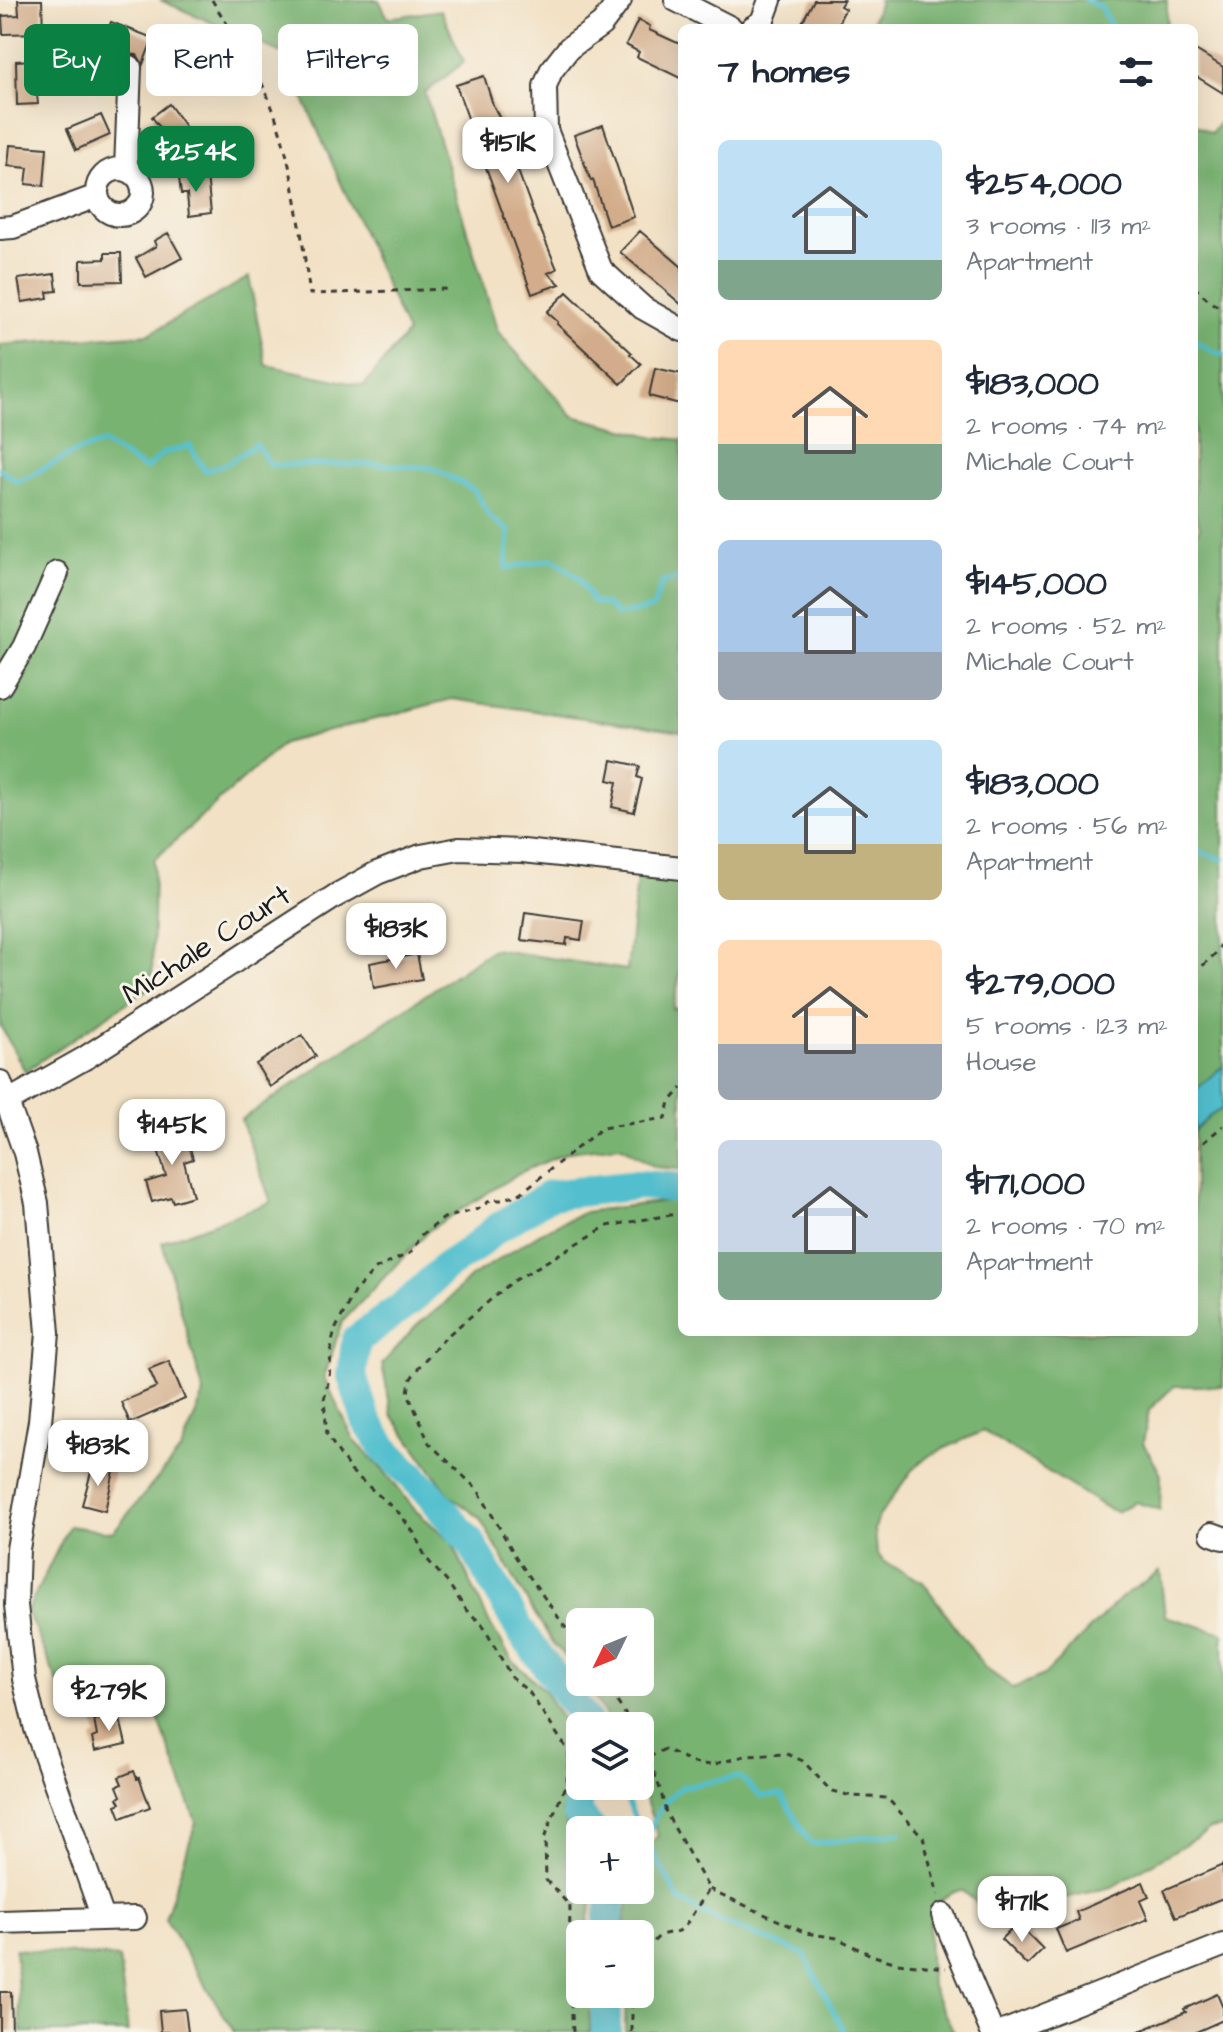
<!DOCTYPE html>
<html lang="en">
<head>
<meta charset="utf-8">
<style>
	:root { --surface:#fff; --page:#f6f6f7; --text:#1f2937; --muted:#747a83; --accent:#0b8043 }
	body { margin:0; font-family:"Architects Daughter",sans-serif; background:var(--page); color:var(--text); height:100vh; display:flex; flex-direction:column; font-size:30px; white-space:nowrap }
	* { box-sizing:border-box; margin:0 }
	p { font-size:26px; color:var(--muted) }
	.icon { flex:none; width:44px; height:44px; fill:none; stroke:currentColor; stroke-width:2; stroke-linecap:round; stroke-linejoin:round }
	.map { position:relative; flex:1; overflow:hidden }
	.side { position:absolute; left:678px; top:24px; width:520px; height:1312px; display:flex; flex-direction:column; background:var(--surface); border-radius:12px; box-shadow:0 8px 32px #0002 }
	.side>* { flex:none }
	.hud { position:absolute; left:24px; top:24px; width:534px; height:72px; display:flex; gap:16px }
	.needle { width:52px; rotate:227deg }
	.fabs { position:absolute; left:566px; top:1608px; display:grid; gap:16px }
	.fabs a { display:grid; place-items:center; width:88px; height:88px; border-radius:12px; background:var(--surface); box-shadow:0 8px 32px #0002; font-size:40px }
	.price { position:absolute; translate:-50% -68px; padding:0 18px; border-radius:16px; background:#fff; color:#222; font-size:26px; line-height:52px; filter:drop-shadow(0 2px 4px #0008) }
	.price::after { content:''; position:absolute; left:50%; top:48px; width:24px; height:18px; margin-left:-12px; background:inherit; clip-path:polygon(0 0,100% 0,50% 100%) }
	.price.selected { background:var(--accent); color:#fff }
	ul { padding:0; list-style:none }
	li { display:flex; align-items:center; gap:24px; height:200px; padding:0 40px }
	li span { display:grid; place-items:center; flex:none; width:224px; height:160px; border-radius:12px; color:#555 }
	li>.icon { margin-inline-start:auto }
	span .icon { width:96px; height:96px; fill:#fffc; stroke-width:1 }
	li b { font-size:34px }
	h2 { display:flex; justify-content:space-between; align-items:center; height:96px; padding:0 40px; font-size:34px }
	.tag { padding:0 28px; border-radius:12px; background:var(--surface); box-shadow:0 8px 32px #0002; font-size:28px; line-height:72px }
	.tag.selected { background:var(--accent); color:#fff }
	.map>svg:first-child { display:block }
	.forest { fill:#79b372; stroke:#4a6847; stroke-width:2 }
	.water { fill:#53bfce; stroke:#386e75; stroke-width:2 }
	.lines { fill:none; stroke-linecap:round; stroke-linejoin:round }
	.stream { stroke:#53bfce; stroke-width:5 }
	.river { stroke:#53bfce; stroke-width:30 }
	.building { fill:#d3ad8b }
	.minor-casing { stroke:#3c3a35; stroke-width:26 }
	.path { stroke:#3c3a35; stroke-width:3; stroke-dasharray:6 6; stroke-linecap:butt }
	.minor { stroke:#fff; stroke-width:22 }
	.labels { text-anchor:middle; stroke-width:6; stroke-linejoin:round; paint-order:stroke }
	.street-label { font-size:30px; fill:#1c1c1c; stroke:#f7f3e8 }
</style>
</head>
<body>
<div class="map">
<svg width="1223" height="2032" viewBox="0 0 1223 2032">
	<rect width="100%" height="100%" fill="#f7f3e8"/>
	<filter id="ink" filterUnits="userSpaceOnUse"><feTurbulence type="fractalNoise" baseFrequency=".0125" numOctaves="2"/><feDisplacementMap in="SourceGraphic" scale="16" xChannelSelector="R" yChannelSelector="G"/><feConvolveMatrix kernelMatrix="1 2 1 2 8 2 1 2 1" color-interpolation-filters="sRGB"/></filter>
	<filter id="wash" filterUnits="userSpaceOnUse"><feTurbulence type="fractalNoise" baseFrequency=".006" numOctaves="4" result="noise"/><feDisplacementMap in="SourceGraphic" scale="32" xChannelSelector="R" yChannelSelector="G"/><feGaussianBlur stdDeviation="1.8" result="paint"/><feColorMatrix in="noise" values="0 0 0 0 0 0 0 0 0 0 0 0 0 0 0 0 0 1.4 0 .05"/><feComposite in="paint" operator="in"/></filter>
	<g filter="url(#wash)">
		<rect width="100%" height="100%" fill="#f2e1c5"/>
		<path class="forest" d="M 160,0 L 379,0 L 388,18 L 441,10 L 464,62 L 425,93 L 498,332 L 573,416 L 656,437 L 682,440 L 682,732 L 452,699 L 283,743 L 154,860 L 152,986 L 25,1071 L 0,1025 L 0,345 L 149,334 L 249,277 L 266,365 L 364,386 L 407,333 L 284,54 Z
			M 878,0 L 1167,0 L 1167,28 L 869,28 L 880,2 Z
			M 1223,118 L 1223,1066 L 1194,1091 L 1194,536 L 1200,527 L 1194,510 L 1194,124 L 1211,133 Z
			M 638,870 L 682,874 L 682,964 L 673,1009 L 682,1009 L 682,1169 L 655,1167 L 620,1146 L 568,1152 L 519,1173 L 429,1230 L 342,1322 L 324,1378 L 354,1440 L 385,1472 L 415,1510 L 452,1542 L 489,1622 L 512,1660 L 544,1690 L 574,1738 L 568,1788 L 562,1812 L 575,1848 L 580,1853 L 580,1890 L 594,1890 L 586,1934 L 580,1934 L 580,1994 L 589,1994 L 590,2032 L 234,2032 L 165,1919 L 196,1822 L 143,1677 L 63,1695 L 27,1611 L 69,1526 L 113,1532 L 181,1450 L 204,1394 L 162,1242 L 271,1202 L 241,1120 L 493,949 L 627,970 Z
			M 1223,1108 L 1223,1386 L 1174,1386 L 1149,1410 L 1143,1443 L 1161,1474 L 1160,1510 L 1135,1502 L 1116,1512 L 1105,1507 L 983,1431 L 930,1455 L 912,1470 L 878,1518 L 875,1529 L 877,1553 L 884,1562 L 923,1582 L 985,1668 L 1013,1688 L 1044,1675 L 1122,1597 L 1160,1571 L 1165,1616 L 1223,1633 L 1223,1827 L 1211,1829 L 1112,1887 L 991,1915 L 962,1890 C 928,1897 927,1926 929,1955 C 930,1965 929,1977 932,1986 C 937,2002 947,2017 954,2032 L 625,2032 L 626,1994 L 640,1994 L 640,1934 L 625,1934 L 624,1924 L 630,1890 L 640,1890 L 640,1858 L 658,1835 L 640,1784 L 640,1726 L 612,1726 L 585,1682 L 640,1682 L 640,1622 L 580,1622 L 580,1673 L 554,1644 L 530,1606 L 479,1517 L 450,1496 L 392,1415 L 382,1364 L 417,1325 L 444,1304 L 469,1278 L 549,1228 L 585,1212 L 682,1199 L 682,1332 L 1194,1332 L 1194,1131 L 1210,1116 Z
			M 15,1949 L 119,1958 L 128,2032 L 21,2032 Z"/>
		<path class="water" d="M 1223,1066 L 1223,1108 L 1210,1116 L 1194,1131 L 1194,1091 Z"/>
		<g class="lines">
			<path class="stream" d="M 1085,0 L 1101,7 L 1112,28
				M 1194,341 L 1217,353 L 1223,354
				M 0,469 L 18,482 L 75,452 L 103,443 L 146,469 L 163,453 L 190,446 L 205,471 L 228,463 L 256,444 L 270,465 L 378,464 L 433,468 L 474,490 L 490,517 L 509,531 L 506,568 L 553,559 L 579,578 L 593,602 L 607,605 L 617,615 L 653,608 L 662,582 L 682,578
				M 1194,850 L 1223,859
				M 621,1786 L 640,1830
				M 640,1831 L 644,1841 L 650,1847 L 680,1901 L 724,1923 L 804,1954 L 844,2032
				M 644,1841 C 655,1818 661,1800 684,1786 L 740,1777 L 760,1796 L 781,1795 L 811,1844 L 900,1833"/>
			<path class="river" d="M 590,1726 L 520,1630 L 471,1543 L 428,1492 L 385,1449 L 366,1420 L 352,1376 L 356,1340 L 410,1301 L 445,1267 L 472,1249 L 496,1229 L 550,1195 L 638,1185 L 682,1188
				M 580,1772 L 577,1813 L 592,1830
				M 607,1934 L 612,1890
				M 606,1994 L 606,2032"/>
		</g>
		<g id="blocks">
			<path class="building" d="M 18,0 L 42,0 L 43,33 L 3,34 L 2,16 L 19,15 Z
				M 814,0 L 844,0 L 840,6 L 845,9 L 836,28 L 799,28 Z
				M 638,20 L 650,26 L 649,30 L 682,45 L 682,79 L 637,57 L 639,52 L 626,45 Z
				M 111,22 L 153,38 L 143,64 L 137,55 L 128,54 L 102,44 Z
				M 1194,49 L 1223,67 L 1223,93 L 1194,75 Z
				M 33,60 L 38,104 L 17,105 L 16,61 Z
				M 484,76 L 493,105 L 506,131 L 515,159 L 514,160 L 539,228 L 540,228 L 557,269 L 548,273 L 560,284 L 532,294 L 456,85 Z
				M 169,104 L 186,128 L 184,129 L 193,142 L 179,152 L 152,117 Z
				M 101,115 L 110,135 L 76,150 L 67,129 Z
				M 603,125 L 634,217 L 608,226 L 593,180 L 591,181 L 574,135 Z
				M 10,145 L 47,148 L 44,186 L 26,184 L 28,168 L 8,166 Z
				M 207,175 L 211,213 L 189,216 L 187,194 L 181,194 L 179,178 Z
				M 640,231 L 682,267 L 682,305 L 620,252 Z
				M 168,233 L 182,258 L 146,277 L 136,258 L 156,246 L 154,241 Z
				M 105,253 L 121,253 L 122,281 L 81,282 L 81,260 L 105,259 Z
				M 55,274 L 57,291 L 47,292 L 48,298 L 22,302 L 18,279 Z
				M 567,292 L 632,353 L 630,354 L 641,364 L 621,384 L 557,324 L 558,322 L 547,312 Z
				M 655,368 L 682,374 L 682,400 L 680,404 L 649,396 Z
				M 612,760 L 640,766 L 637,777 L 642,779 L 634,812 L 612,807 L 617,782 L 608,780 Z
				M 525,913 L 584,921 L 581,940 L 567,938 L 566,945 L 521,940 Z
				M 417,954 L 422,979 L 374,988 L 370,963 Z
				M 302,1035 L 316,1056 L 270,1087 L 256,1064 Z
				M 178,1126 L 183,1146 L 189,1145 L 193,1159 L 184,1162 L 193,1196 L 173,1202 L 171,1197 L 152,1202 L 146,1182 L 166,1176 L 153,1133 Z
				M 169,1361 L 185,1399 L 130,1423 L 121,1402 L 157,1387 L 149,1369 Z
				M 93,1465 L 114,1471 L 105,1511 L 82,1505 Z
				M 119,1715 L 126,1744 L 95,1751 L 92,1738 L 97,1736 L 94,1720 Z
				M 134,1771 L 137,1779 L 139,1778 L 150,1807 L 121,1818 L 116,1805 L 121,1803 L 118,1798 L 121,1796 L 117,1786 L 122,1784 L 119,1777 Z
				M 1223,1865 L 1223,1898 L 1176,1917 L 1164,1890 Z
				M 1143,1882 L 1149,1897 L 1140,1901 L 1148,1919 L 1066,1953 L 1056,1929 L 1079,1920 L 1076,1912 Z
				M 1017,1923 L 1043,1949 L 1027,1965 L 1001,1939 Z
				M 0,1992 L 11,1992 L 12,2032 L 0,2032 Z
				M 1217,1994 L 1223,2008 L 1223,2020 L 1196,2032 L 1138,2032 L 1186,2012 L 1184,2009 Z
				M 185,2009 L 188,2032 L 161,2032 L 159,2011 Z"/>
		</g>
	</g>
	<g filter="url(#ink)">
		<use href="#blocks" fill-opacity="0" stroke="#3c3a35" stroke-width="2"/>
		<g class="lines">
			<g class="minor-casing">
				<path id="minor" d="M 620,0 L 602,24 L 569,48 L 551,71 L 545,86 L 546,130 L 601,270 L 643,308 L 682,330
					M 676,0 L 731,28
					M 752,28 L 762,22 L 770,0
					M97 192a23 23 0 1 1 46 0a23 23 0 1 1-46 0Z
					M 126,169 L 130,67
					M 0,228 L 13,227 L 97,196
					M 0,686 L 24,647 L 57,573
					M 0,1082 L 25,1153 L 37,1203 L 48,1333 L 40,1421 L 18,1549 L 16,1605 L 24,1679 L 36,1729 L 103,1918
					M 7,1102 L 85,1058 L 337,895 L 377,873 L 421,856 L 459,849 L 523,851 L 682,868
					M 1212,1534 L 1223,1538
					M 943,1915 L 992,2032
					M 0,1922 L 135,1918
					M 1003,2032 L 1223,1945"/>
			</g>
			<path class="path" d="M 212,0 C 232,33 256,66 270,102 C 294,163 300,229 310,294 L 449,289
				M 1194,287 L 1212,303 L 1223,309
				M 1194,974 L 1215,954 L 1223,942
				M 1194,1150 L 1223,1126
				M 580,1648 L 517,1559 L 478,1490 L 429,1443 L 408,1393 L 410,1380 L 421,1364 L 447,1336 L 512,1282 L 607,1226 L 682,1213
				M 604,1682 L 633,1726
				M 640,1739 L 649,1757 L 661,1792 L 666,1813 L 709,1889 L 685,1926 L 679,1931 L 660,1935 L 647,1949 L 644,1973 L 640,1984
				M 649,1757 L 665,1749 L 694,1763 L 711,1765 L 745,1756 L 787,1754 L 803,1761 L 830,1790 L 851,1796 L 887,1798 L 923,1837 L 938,1895
				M 709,1889 L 806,1933 L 837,1938 L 871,1955 L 897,1963 L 946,1968
				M 573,2032 L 569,1965 L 570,1906 L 546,1880 L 545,1836 L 567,1781 L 569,1752 L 529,1692 L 512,1678 L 482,1624 L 467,1611 L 448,1583 L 426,1558 L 414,1533 L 399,1513 L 351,1471 L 327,1435 L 324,1400 L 329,1378 L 332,1342 L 335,1330 L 354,1292 L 377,1268 L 410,1253 L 422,1235 L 444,1218 L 478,1209 L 491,1200 L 502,1200 L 521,1193 L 602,1128 L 666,1118 L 670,1102 L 682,1088
				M 632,2032 L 632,2004 L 636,1994"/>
			<use href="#minor" class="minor"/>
		</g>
	</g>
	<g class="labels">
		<g class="street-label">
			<text transform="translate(206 944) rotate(-33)" y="10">Michale Court</text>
		</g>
	</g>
</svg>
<div class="fabs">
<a><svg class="needle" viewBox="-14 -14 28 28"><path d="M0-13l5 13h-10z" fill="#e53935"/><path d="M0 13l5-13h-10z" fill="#747a83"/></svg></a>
<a><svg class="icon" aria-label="layers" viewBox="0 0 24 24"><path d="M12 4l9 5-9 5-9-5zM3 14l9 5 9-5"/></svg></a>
<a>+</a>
<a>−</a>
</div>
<b class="price" style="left:508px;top:185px">$151K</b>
<b class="price selected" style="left:196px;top:194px">$254K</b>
<b class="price" style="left:396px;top:971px">$183K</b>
<b class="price" style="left:172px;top:1167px">$145K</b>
<b class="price" style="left:98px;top:1488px">$183K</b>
<b class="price" style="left:109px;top:1733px">$279K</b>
<b class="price" style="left:1022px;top:1944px">$171K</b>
<div class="hud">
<a class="tag selected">Buy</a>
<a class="tag">Rent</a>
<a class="tag">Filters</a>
</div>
<section class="side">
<h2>7 homes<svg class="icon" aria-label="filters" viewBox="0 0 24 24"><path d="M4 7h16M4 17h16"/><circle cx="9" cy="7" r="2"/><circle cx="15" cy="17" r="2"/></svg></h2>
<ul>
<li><span style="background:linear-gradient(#bfe0f5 75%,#7fa58c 0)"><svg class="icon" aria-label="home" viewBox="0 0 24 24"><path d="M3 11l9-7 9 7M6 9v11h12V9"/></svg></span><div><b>$254,000</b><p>3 rooms · 113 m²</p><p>Apartment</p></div></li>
<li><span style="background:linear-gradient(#ffd9b3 65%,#7fa58c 0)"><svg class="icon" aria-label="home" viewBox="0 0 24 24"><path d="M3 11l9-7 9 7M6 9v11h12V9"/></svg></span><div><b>$183,000</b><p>2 rooms · 74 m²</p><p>Michale Court</p></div></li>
<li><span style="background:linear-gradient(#a9c7e8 70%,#9aa5b1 0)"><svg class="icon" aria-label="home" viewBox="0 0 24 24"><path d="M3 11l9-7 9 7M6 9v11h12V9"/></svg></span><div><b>$145,000</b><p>2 rooms · 52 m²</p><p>Michale Court</p></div></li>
<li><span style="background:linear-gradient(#bfe0f5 65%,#c2b280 0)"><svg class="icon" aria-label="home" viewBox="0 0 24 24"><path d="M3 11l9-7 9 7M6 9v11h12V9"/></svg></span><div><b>$183,000</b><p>2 rooms · 56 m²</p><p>Apartment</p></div></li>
<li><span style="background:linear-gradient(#ffd9b3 65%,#9aa5b1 0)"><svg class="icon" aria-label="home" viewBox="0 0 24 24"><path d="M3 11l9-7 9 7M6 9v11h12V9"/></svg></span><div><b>$279,000</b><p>5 rooms · 123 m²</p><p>House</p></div></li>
<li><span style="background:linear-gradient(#c9d6e8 70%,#7fa58c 0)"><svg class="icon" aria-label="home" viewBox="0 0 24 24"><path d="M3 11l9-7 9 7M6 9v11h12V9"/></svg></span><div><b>$171,000</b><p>2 rooms · 70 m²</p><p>Apartment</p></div></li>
</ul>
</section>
</div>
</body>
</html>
